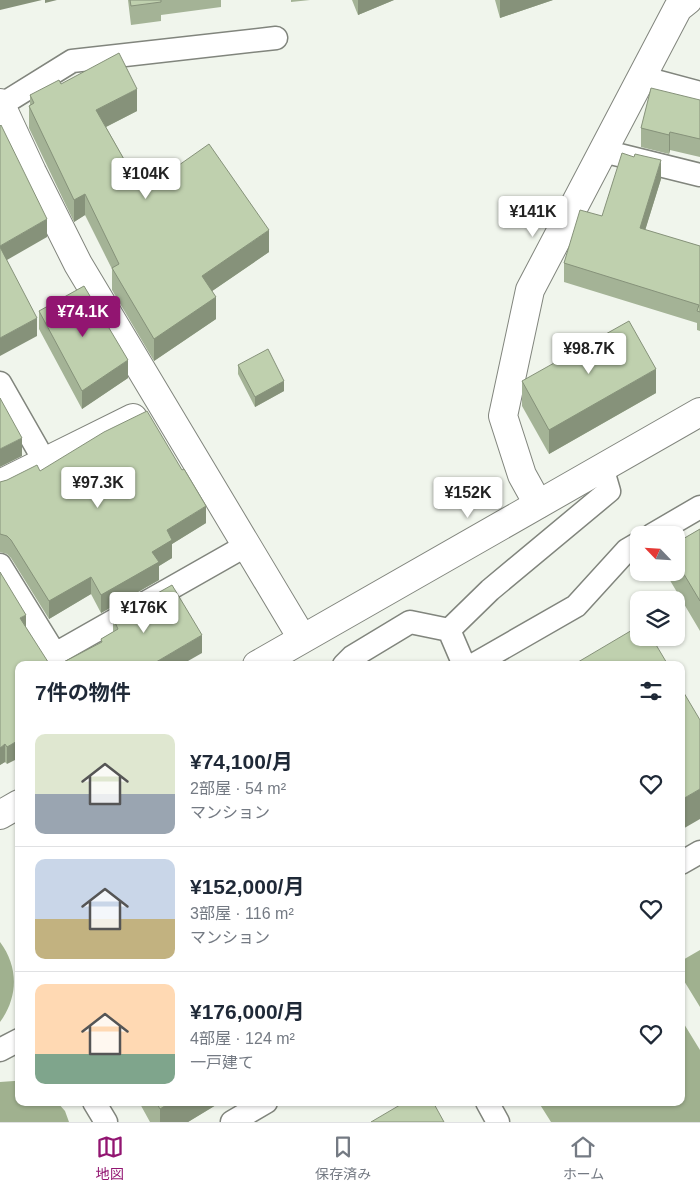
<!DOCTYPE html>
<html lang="ja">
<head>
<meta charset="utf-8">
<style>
	:root { --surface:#fff; --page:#f2f2f3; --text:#1f2937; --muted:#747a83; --line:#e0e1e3; --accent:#921571 }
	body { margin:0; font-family:Helvetica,"Noto Sans JP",sans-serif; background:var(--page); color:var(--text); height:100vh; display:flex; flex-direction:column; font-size:19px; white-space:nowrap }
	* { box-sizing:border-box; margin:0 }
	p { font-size:16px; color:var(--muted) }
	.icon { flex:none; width:28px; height:28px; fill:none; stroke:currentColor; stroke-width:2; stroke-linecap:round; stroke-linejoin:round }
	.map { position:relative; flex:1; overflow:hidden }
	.side { position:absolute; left:15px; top:661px; width:670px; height:445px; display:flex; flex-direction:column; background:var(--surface); border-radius:10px; box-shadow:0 1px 4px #0004 }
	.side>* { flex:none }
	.needle { width:32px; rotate:295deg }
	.fabs { position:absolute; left:630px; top:526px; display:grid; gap:10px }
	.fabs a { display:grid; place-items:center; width:55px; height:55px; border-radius:10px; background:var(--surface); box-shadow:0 1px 4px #0004; font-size:25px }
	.price { position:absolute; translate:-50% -42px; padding:0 11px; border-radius:5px; background:#fff; color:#222; font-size:16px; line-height:32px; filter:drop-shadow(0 1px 2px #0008) }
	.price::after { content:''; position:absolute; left:50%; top:30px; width:15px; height:11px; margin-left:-8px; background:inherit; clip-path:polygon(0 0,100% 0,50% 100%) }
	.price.active { background:var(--accent); color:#fff }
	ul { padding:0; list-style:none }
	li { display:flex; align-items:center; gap:15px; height:125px; padding:0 20px }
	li+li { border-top:1px solid var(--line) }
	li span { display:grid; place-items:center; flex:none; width:140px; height:100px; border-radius:10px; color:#555 }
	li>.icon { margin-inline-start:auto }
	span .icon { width:60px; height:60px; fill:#fffc; stroke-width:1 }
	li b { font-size:21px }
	h2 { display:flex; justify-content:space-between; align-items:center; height:60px; padding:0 20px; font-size:21px }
	.menu { display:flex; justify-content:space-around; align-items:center; height:70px; border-top:1px solid var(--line); background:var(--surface); font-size:14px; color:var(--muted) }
	.menu a { display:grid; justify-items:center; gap:2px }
	.menu .active { color:var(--accent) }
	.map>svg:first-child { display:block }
	.water { fill:#a0b18f }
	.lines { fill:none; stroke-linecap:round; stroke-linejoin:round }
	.lane-casing { stroke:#81857d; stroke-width:25 }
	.street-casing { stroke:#81857d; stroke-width:30 }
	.secondary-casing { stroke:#81857d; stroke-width:30 }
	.lane { stroke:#fff; stroke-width:22 }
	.street { stroke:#fff; stroke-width:28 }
	.secondary { stroke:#fff; stroke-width:28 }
	.wall { fill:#a4b396 }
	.shaded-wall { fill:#86927a }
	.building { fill:#bfd0ae; stroke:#86927a }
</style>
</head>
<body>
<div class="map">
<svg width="700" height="1122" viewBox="0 0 700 1122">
	<rect width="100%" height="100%" fill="#f0f5ec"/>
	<path class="water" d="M 0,942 C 19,967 18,998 0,1022 Z
		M 700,950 L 700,1007 L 681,976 L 681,961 Z
		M 681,1019 L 700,1050 L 700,1122 L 551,1122 L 539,1103 L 681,1102 Z
		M 14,1081 L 19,1081 L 19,1102 L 58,1103 L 65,1111 L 69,1122 L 0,1122 L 0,1082 Z"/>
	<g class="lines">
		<g class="lane-casing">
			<path id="lane" d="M 641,77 L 700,93
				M 1,105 L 72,61 L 276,38
				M 603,151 L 700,175
				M 0,383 L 45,462
				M 652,535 L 700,507
				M 0,565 L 55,654 L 247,545
				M 344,665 L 352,657 L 410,622 L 449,630
				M 464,665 L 449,630 L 490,590 L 609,491 L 602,467
				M 473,665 L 576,606 L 627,550 L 639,543
				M 681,863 L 700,852
				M 0,1050 L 19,1040
				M 94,1102 L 106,1122
				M 487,1102 L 498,1122
				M 232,1122 L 266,1102"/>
		</g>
		<g class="street-casing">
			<path id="street" d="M 0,103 L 32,172 L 78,264 L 302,638
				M 0,484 L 133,418
				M 538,504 L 522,475 L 503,416 L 530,290 L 678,8 L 688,0"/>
		</g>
		<g class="secondary-casing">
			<path id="secondary" d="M 257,665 L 700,412
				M 0,815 L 19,804"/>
		</g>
		<use href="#lane" class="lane"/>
		<use href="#street" class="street"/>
		<use href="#secondary" class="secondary"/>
	</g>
	<path class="wall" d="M 128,0 L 221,0 L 221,7 L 161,15 L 161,21 L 131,25 Z
		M 291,0 L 310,0 L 291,2 Z
		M 352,0 L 394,0 L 358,15 Z
		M 495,0 L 553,0 L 500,18 Z
		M 61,84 L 137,111 L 106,127 L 142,191 L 269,252 L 212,291 L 216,319 L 154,361 L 112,290 L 112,269 L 85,215 L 74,222 L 29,128 L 29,106 L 30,105 L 30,95 Z
		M 700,100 L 700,157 L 670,150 L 669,154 L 641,147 L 641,128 Z
		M 661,179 L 645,230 L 700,246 L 700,331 L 697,330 L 697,323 L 564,282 L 564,263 L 602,216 Z
		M 39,311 L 128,378 L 82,409 L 39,329 Z
		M 238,365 L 284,391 L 255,407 L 238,374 Z
		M 522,381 L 656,393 L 549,454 L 522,406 Z
		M 40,471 L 206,523 L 172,544 L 172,558 L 159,566 L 159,580 L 101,613 L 91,594 L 49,619 L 11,558 L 7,554 L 0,552 L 0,482 Z
		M 700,529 L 700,631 L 668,577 L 668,572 L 676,572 L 676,543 Z
		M 26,615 L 7,764 L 5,762 L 0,765 Z
		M 113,618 L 202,653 L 101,642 L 101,639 L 113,632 Z
		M 139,1102 L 221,1102 L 188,1122 L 150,1122 Z"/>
	<path class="shaded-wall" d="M 0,0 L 42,0 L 0,10 Z
		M 45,0 L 57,0 L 45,3 Z
		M 358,0 L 394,0 L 358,15 Z
		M 500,0 L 553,0 L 500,18 Z
		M 137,89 L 137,111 L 96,132 L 96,110 Z
		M 670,132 L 670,150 L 669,154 L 669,135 Z
		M 661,160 L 661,179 L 640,247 L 640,228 Z
		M 85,194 L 85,215 L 74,222 L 74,200 Z
		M 47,219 L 47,237 L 0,264 L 0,246 Z
		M 269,230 L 269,252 L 202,298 L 202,276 Z
		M 216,297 L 216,319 L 154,361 L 154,339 Z
		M 37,318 L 37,336 L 0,356 L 0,338 Z
		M 128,360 L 128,378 L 82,409 L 82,391 Z
		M 656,369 L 656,393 L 549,454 L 549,430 Z
		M 284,381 L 284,391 L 255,407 L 255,397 Z
		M 22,438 L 22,456 L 0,467 L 0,449 Z
		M 206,506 L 206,523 L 172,544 L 172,558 L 159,566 L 159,580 L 101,613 L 101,595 L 152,552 L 167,530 Z
		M 91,577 L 91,594 L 49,619 L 49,601 Z
		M 26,615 L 26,632 L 20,618 Z
		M 202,635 L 202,653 L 181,665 L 151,665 Z
		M 19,740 L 19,758 L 7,764 L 7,747 Z
		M 5,744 L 5,762 L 0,765 L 0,748 Z
		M 700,789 L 700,819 L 681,830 L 681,800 Z
		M 171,1102 L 221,1102 L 188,1122 L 160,1122 L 160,1109 Z"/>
	<path class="building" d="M 130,0 L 161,0 L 161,2 L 131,6 Z
		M 119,53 L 137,89 L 96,110 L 142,191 L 209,144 L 269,230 L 202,276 L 216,297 L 154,339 L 112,268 L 119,264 L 85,194 L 74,200 L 29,106 L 34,103 L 30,95 L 59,80 L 61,84 Z
		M 651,88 L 700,100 L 700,139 L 670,132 L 669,135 L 641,128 Z
		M 1,125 L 47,219 L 0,246 L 0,126 Z
		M 622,153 L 634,157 L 635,154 L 661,160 L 640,228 L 700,246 L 700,312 L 697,311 L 699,305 L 564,263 L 580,210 L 602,216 Z
		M 0,247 L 37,318 L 0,338 Z
		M 84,286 L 128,360 L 82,391 L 39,311 Z
		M 629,321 L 656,369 L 549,430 L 522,381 Z
		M 268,349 L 284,381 L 255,397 L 238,365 Z
		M 0,398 L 22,438 L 0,449 Z
		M 147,411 L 182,470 L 184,469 L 206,506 L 167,530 L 172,540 L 152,552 L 159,562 L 101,595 L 91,577 L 49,601 L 11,540 L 7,536 L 0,534 L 0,482 L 7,480 L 37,465 L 40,471 L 104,432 Z
		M 700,529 L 700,601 L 676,561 L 676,543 Z
		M 0,572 L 26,615 L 20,618 L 50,665 L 19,665 L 19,740 L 7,747 L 5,744 L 0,748 Z
		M 172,585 L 202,635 L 151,665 L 58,665 L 102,642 L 101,639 L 118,629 L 113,618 Z
		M 639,626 L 639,638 L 652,638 L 668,665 L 573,665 Z
		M 681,688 L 700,720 L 700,789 L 681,800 Z
		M 156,1102 L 171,1102 L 160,1109 Z
		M 405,1102 L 433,1102 L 444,1122 L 371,1122 Z"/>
</svg>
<div class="fabs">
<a><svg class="needle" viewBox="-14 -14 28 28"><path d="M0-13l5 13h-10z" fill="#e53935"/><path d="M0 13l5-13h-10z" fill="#747a83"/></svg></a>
<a><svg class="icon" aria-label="layers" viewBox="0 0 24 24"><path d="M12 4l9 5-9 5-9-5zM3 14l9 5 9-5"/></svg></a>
</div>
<b class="price" style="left:146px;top:200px">¥104K</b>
<b class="price" style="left:533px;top:238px">¥141K</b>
<b class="price active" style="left:83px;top:338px">¥74.1K</b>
<b class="price" style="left:589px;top:375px">¥98.7K</b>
<b class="price" style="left:98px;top:509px">¥97.3K</b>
<b class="price" style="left:468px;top:519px">¥152K</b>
<b class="price" style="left:144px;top:634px">¥176K</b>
<section class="side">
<h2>7件の物件<svg class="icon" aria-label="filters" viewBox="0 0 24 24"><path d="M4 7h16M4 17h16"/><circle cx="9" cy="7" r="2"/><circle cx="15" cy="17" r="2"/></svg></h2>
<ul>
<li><span style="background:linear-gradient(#dfe7d0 60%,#9aa5b1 0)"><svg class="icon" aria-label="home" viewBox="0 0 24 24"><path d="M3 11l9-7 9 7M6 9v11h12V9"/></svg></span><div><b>¥74,100/月</b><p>2部屋 · 54 m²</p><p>マンション</p></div><svg class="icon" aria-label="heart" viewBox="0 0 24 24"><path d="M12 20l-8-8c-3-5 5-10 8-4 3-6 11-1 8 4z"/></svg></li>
<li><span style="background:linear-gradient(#c9d6e8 60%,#c2b280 0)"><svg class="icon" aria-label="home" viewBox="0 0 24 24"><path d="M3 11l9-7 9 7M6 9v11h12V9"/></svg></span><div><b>¥152,000/月</b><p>3部屋 · 116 m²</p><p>マンション</p></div><svg class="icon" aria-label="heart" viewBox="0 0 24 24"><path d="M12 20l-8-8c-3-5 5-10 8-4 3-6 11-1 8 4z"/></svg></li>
<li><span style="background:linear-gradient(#ffd9b3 70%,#7fa58c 0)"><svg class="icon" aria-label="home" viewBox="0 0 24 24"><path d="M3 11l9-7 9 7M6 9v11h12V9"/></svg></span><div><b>¥176,000/月</b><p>4部屋 · 124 m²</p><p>一戸建て</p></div><svg class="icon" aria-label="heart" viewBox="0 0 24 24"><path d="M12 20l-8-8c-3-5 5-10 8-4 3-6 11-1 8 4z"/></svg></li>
</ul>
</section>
</div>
<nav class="menu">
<a class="active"><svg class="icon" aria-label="map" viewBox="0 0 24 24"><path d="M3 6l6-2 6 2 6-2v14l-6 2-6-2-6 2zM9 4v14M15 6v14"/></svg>地図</a>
<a><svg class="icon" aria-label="saved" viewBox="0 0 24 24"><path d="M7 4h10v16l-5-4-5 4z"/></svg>保存済み</a>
<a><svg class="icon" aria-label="home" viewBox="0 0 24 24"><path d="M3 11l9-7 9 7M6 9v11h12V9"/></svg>ホーム</a>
</nav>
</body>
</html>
